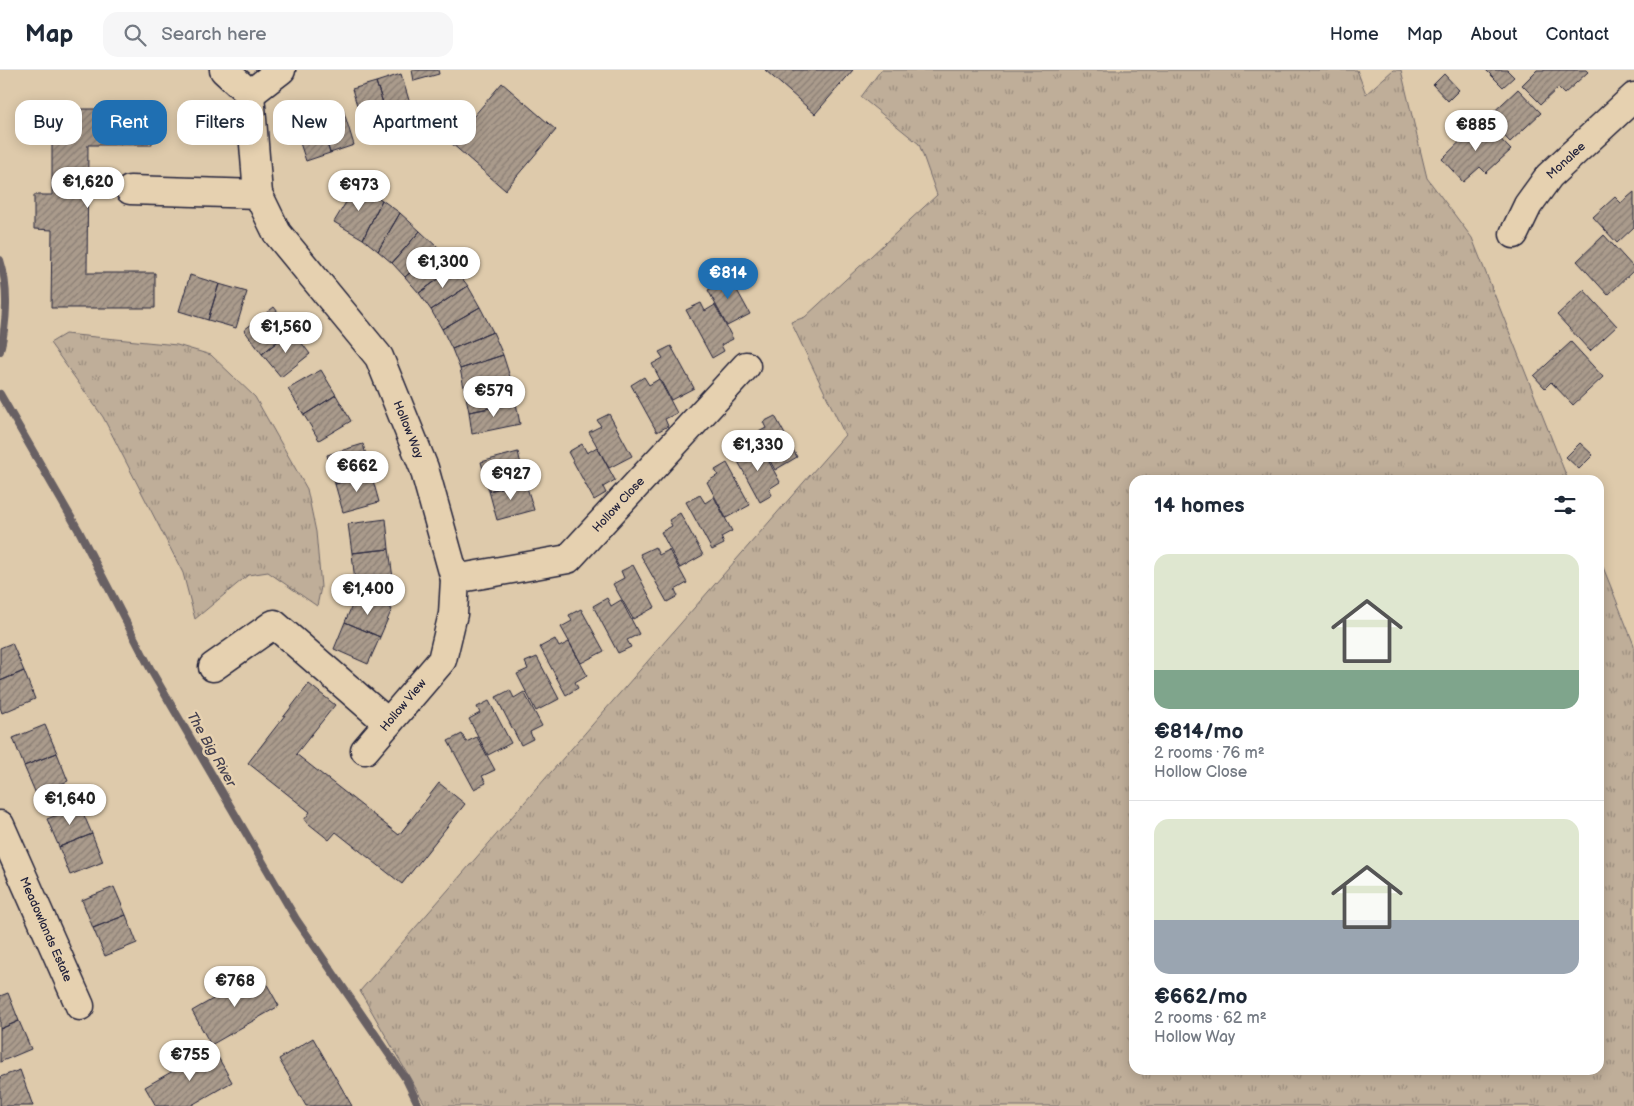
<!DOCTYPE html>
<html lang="en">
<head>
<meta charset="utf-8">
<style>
	:root { --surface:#fff; --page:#f6f6f7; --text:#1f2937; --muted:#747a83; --line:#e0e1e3; --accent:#1f6fb2 }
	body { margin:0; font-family:"Balsamiq Sans",sans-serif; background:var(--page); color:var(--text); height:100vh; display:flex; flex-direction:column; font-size:19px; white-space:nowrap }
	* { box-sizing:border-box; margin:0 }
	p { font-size:16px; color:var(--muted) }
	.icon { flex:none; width:28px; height:28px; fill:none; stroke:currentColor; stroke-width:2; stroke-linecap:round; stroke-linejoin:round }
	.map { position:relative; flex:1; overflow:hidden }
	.panel { position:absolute; left:1129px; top:405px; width:475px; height:600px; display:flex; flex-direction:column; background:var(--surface); border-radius:15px; box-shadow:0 2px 12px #0003 }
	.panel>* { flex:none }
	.banner { position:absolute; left:15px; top:30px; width:475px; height:45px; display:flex; gap:10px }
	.price { position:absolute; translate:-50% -42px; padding:0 11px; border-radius:18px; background:#fff; color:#222; font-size:16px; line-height:32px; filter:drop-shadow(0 1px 2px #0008) }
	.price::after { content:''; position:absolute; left:50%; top:30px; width:15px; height:11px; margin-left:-8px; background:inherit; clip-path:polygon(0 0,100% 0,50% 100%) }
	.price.selected { background:var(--accent); color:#fff }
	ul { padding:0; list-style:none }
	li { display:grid; align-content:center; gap:10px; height:265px; padding:0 25px }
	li+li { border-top:1px solid var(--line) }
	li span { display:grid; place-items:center; height:155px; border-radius:15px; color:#555 }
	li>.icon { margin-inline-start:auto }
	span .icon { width:90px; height:90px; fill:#fffc; stroke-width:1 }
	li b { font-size:21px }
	h2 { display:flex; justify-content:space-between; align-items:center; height:60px; padding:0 25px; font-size:21px }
	.tag { padding:0 18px; border-radius:15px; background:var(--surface); box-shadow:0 2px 12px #0003; font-size:18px; line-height:45px }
	.tag.selected { background:var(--accent); color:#fff }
	header { display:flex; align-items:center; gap:30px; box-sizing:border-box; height:70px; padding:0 25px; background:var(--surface); border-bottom:1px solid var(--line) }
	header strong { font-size:24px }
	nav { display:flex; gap:28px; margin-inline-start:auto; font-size:18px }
	.search { width:350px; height:45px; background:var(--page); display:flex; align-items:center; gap:12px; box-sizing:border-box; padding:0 18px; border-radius:15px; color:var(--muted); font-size:19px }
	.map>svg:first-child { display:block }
	.grass { fill:url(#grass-tufts); stroke:#70686a }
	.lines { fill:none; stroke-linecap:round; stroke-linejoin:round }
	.stream { stroke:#686064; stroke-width:8 }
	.building { fill:url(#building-hatch); stroke:#22223b }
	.minor-casing { stroke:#22223b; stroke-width:31 }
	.minor { stroke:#e6d1b0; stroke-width:28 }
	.labels { text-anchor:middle; stroke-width:5; stroke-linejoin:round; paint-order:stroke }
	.street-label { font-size:12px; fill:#22223b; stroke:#e6d1b0 }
	.water-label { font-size:14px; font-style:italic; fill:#454150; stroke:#e6d1b0 }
</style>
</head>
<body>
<header>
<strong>Map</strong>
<div class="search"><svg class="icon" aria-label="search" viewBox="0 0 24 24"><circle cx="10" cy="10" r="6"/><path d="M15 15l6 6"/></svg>Search here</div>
<nav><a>Home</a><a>Map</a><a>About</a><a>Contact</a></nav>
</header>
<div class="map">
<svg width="1634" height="1036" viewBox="0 0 1634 1036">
	<defs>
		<pattern id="grass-tufts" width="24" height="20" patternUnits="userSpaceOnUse" patternTransform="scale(1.25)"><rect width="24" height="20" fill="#bfae99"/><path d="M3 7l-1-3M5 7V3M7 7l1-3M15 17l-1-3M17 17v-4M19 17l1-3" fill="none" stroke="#9b8d7e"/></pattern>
		<pattern id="building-hatch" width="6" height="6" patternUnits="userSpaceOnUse" patternTransform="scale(1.25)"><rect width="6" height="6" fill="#aa9b8c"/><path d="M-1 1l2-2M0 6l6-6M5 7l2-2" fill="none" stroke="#8a7e74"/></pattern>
	</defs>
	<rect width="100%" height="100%" fill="#decaab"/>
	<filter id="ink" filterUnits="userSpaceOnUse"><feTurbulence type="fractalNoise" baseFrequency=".02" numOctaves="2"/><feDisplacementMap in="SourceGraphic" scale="10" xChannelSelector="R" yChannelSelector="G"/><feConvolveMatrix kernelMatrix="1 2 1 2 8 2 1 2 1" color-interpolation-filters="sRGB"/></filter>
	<g filter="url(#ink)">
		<path class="grass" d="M 881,0 L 1357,0 L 1366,24 L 1393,0 L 1401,0 L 1427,108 L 1472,168 L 1568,410 L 1134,410 L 1134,1000 L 1599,1000 L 1599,487 L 1634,575 L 1634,1036 L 426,1036 L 360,921 L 845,365 L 791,252 L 805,247 L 937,125 L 919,74 L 861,27 Z
			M 65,264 L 177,275 L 211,285 L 255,327 L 307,419 L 316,462 L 321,517 L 317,536 L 268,502 L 248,505 L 195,549 L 183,503 L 103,347 L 50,273 Z"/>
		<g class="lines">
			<path class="stream" d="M 0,190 C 9,218 7,252 0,281
				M 0,324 L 79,461 L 152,602 L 296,849 L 406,1009 L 419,1036"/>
		</g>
		<path class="building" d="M 412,0 L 438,0 L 439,4 L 414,11 Z
			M 765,0 L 853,0 L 815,44 Z
			M 1486,0 L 1507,0 L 1514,7 L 1503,17 Z
			M 1537,0 L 1586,0 L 1588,2 L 1564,24 L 1558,18 L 1541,34 L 1522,15 Z
			M 401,4 L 412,40 L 388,48 L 376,12 Z
			M 1444,4 L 1459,20 L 1448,31 L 1433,15 Z
			M 376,12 L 388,48 L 363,55 L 352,19 Z
			M 502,13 L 556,60 L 505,120 L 451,73 Z
			M 1518,19 L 1541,43 L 1510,72 L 1487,48 Z
			M 52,39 L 152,39 L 152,75 L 88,75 L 87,203 L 155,203 L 155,238 L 51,238 L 52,160 L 34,159 L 34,125 L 52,125 Z
			M 343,39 L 354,75 L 330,83 L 319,47 Z
			M 319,47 L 330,83 L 306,91 L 294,55 Z
			M 1482,50 L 1511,80 L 1486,103 L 1480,97 L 1463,112 L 1442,89 Z
			M 357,114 L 382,130 L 363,169 L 334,152 Z
			M 1634,122 L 1634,157 L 1617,173 L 1593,147 L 1615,127 L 1621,133 Z
			M 382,130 L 400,143 L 378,181 L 363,169 Z
			M 400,143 L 420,161 L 392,193 L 378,181 Z
			M 420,161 L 438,178 L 405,207 L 392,193 Z
			M 1604,165 L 1634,198 L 1634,200 L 1608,225 L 1577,191 Z
			M 438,178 L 454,198 L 419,223 L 405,207 Z
			M 454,198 L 468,216 L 431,240 L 419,223 Z
			M 727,202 L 750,244 L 727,256 L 708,220 L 719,214 L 715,208 Z
			M 190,205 L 219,214 L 208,250 L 179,241 Z
			M 219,214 L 247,222 L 236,258 L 208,250 Z
			M 468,216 L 480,237 L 442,259 L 431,240 Z
			M 1584,220 L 1617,256 L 1590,281 L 1557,245 Z
			M 701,233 L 705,241 L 715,235 L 733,269 L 721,275 L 724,281 L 712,288 L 686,240 Z
			M 274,237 L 292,260 L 262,284 L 244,260 Z
			M 480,237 L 493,262 L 452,279 L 442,259 Z
			M 292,260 L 310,284 L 281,307 L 262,284 Z
			M 493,262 L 503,285 L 460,299 L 452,279 Z
			M 1571,272 L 1603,307 L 1573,335 L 1551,312 L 1545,318 L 1534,306 Z
			M 671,276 L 694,318 L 671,330 L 652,294 L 663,288 L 659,282 Z
			M 503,285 L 511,310 L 465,322 L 460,299 Z
			M 321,300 L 336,325 L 304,345 L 288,319 Z
			M 644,307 L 649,315 L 659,309 L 677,343 L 665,349 L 668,356 L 657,362 L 631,315 Z
			M 511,310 L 516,333 L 469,342 L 465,322 Z
			M 336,325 L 351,351 L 319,370 L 304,345 Z
			M 516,333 L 520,354 L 472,364 L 469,342 Z
			M 609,344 L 632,386 L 609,398 L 589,362 L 601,356 L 597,350 Z
			M 775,346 L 797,387 L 775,400 L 755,364 L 766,358 L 763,352 Z
			M 1580,373 L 1593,385 L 1579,399 L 1566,387 Z
			M 363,374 L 371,403 L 335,414 L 327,385 Z
			M 582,374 L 587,383 L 597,377 L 615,410 L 603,417 L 606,423 L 594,430 L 568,382 Z
			M 748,376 L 753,384 L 762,379 L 780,412 L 769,419 L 772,425 L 760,432 L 734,384 Z
			M 518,382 L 525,411 L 489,421 L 481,392 Z
			M 727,393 L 750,435 L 726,448 L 707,412 L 718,405 L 715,400 Z
			M 371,403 L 379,432 L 343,442 L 335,414 Z
			M 525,411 L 534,440 L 497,450 L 489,421 Z
			M 700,425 L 705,433 L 714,427 L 732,461 L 721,467 L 724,474 L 712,480 L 686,432 Z
			M 680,443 L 703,485 L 680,498 L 661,462 L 672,456 L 669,450 Z
			M 386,449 L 389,479 L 352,483 L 348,454 Z
			M 655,477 L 659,485 L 669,480 L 687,513 L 675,520 L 678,526 L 667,532 L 640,484 Z
			M 389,479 L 393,508 L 355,513 L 352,483 Z
			M 633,495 L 655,537 L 633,549 L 613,514 L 624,508 L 621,501 Z
			M 357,524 L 392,539 L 380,567 L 345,552 Z
			M 607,528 L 611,536 L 621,530 L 639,564 L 627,570 L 631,577 L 618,583 L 593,536 Z
			M 581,539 L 604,581 L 581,593 L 561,557 L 572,551 L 569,545 Z
			M 345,552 L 380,567 L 368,594 L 334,579 Z
			M 555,569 L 559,577 L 569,572 L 587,605 L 575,612 L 578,618 L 566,625 L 540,577 Z
			M 12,573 L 24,601 L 0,611 L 0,578 Z
			M 537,587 L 559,629 L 536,641 L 517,604 L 528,599 L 525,592 Z
			M 24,601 L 35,629 L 2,643 L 0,637 L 0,611 Z
			M 309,614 L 335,635 L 296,684 L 399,765 L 439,713 L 465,734 L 402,814 L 336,762 L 329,770 L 304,750 L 310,742 L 248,693 Z
			M 510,620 L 514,628 L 524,622 L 542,656 L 530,662 L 533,669 L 521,675 L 496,627 Z
			M 489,631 L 511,673 L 488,685 L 469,649 L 480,643 L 477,637 Z
			M 45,655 L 57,683 L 24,696 L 13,668 Z
			M 462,664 L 466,672 L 477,667 L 495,700 L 482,706 L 486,713 L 474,719 L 448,671 Z
			M 57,683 L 68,711 L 36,724 L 24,696 Z
			M 80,736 L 92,764 L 59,777 L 47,749 Z
			M 92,764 L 103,792 L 70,805 L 59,777 Z
			M 114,817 L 126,845 L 93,858 L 82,830 Z
			M 126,845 L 137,873 L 105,886 L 93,858 Z
			M 260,902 L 279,936 L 211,975 L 192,941 Z
			M 8,923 L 19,951 L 0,959 L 0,926 Z
			M 19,951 L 31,979 L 0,992 L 0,959 Z
			M 313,968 L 352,1036 L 306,1036 L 279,989 Z
			M 213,978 L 232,1012 L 190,1036 L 156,1036 L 145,1017 Z
			M 20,1000 L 33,1036 L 0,1036 L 0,1007 Z"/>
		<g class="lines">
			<g class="minor-casing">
				<g id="minor">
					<path id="s1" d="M 224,0 L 250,24 L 258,124 L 277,163 L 379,287 L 424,398 L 455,509 L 453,544 L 442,590 L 365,680"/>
					<path d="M 250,24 L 281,0"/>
					<path d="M 130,120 L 258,124"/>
					<path id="s2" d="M 1514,164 L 1528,135 L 1549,106 L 1634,27"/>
					<path id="s3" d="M 455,509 L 568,489 L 746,296"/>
					<path d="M 213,597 L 274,554 L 388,653"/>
					<path id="s4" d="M 0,755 L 80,936"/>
				</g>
			</g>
			<use href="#minor" class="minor"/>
		</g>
	</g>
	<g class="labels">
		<g class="street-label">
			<text dy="4" stroke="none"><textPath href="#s2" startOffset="91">Monalee</textPath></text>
			<text dy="4" stroke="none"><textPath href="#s1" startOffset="418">Hollow Way</textPath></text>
			<text dy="4" stroke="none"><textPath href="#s3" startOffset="189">Hollow Close</textPath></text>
			<text transform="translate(403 635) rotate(-50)" y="4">Hollow View</text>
			<text dy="4" stroke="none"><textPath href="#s4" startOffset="114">Meadowlands Estate</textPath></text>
		</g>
		<g class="water-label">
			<text transform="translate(212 679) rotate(60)" y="5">The Big River</text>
		</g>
	</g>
</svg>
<b class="price" style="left:1476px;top:82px">€885</b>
<b class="price" style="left:88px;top:139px">€1,620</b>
<b class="price" style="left:359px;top:142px">€973</b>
<b class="price" style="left:443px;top:219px">€1,300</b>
<b class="price selected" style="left:728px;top:230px">€814</b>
<b class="price" style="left:286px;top:284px">€1,560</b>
<b class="price" style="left:494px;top:348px">€579</b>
<b class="price" style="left:758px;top:402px">€1,330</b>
<b class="price" style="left:357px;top:423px">€662</b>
<b class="price" style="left:511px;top:431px">€927</b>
<b class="price" style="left:368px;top:546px">€1,400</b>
<b class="price" style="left:70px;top:756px">€1,640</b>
<b class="price" style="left:235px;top:938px">€768</b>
<b class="price" style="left:190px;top:1012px">€755</b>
<div class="banner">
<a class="tag">Buy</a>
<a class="tag selected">Rent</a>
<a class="tag">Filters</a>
<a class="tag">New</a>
<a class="tag">Apartment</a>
</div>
<section class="panel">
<h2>14 homes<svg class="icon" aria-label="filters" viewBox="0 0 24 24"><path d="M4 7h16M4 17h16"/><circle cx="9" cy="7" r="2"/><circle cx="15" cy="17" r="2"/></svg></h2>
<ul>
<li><span style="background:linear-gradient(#dfe7d0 75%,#7fa58c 0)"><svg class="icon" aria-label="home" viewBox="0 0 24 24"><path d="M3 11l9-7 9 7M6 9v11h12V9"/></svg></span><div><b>€814/mo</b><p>2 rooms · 76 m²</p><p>Hollow Close</p></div></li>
<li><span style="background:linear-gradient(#dfe7d0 65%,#9aa5b1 0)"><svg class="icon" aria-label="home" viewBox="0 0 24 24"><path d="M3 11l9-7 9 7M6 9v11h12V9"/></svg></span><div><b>€662/mo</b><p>2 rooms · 62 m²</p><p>Hollow Way</p></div></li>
</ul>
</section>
</div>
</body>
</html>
